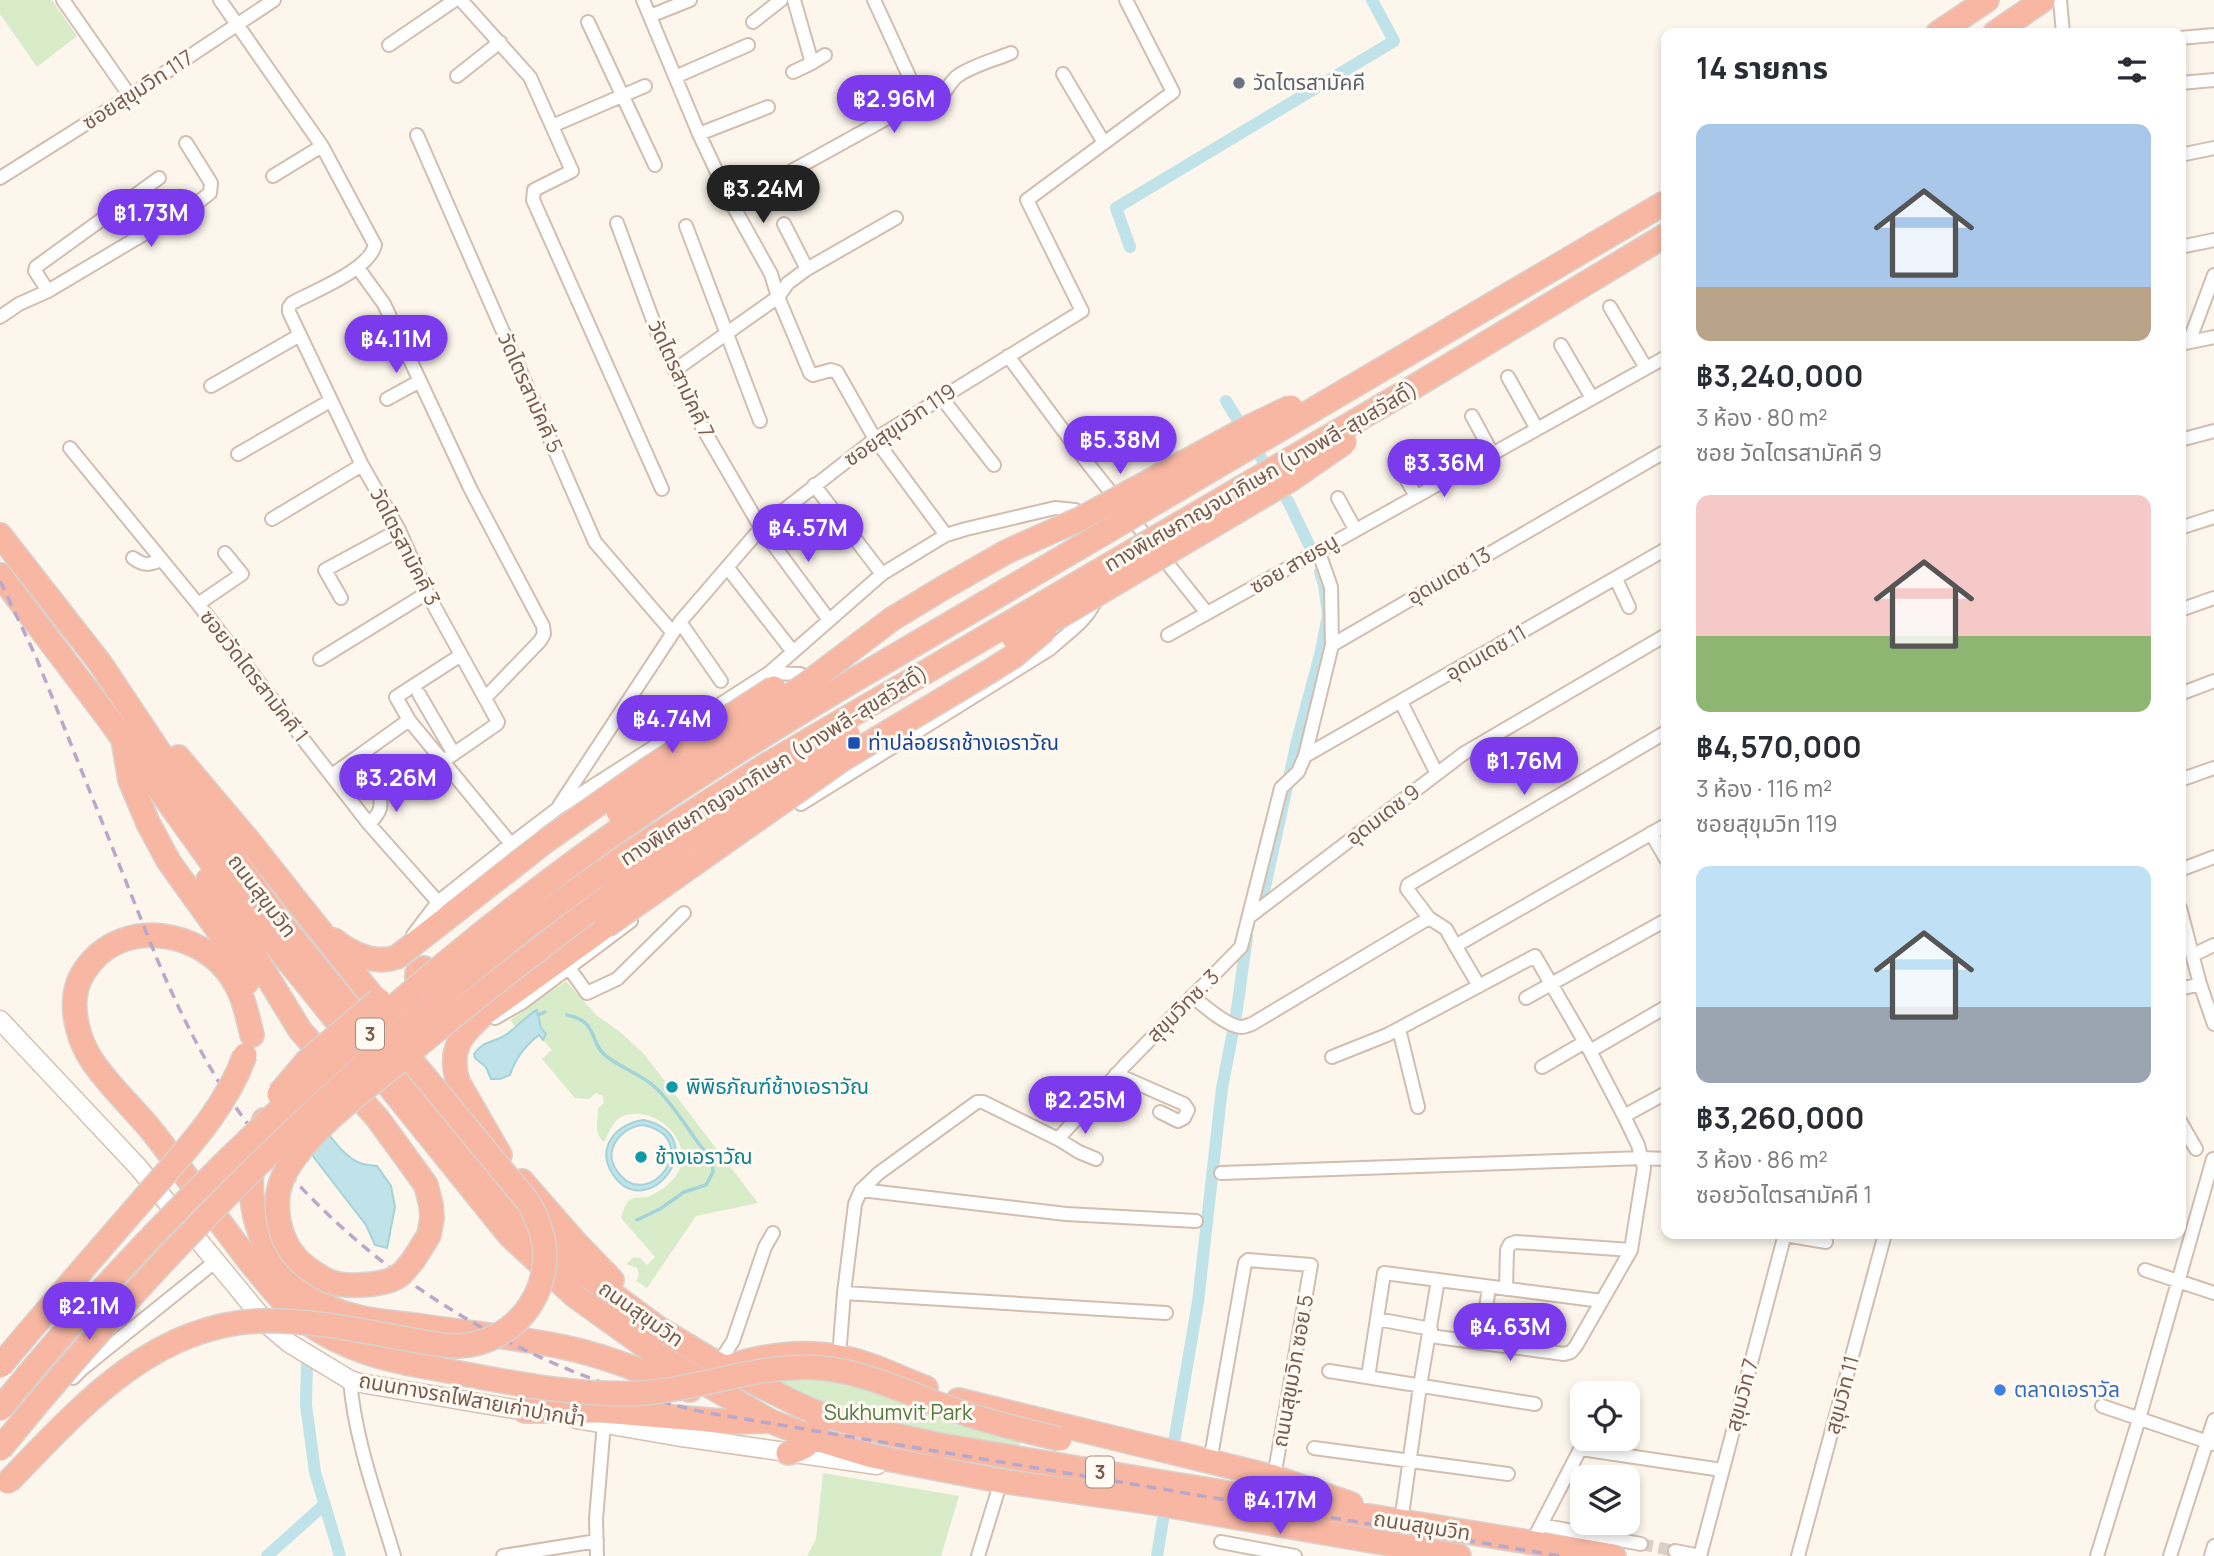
<!DOCTYPE html>
<html lang="th">
<head>
<meta charset="utf-8">
<style>
	:root { --surface:#fff; --page:#f2f2f3; --text:#2b2b33; --muted:#7c7c81; --accent:#7c3aed }
	body { margin:0; font-family:Manrope,"Noto Sans Thai",sans-serif; background:var(--page); color:var(--text); height:100vh; display:flex; flex-direction:column; font-size:26px; white-space:nowrap }
	* { box-sizing:border-box; margin:0 }
	p { font-size:23px; color:var(--muted) }
	.icon { flex:none; width:38px; height:38px; fill:none; stroke:currentColor; stroke-width:2; stroke-linecap:round; stroke-linejoin:round }
	.map { position:relative; flex:1; overflow:hidden }
	.sheet { position:absolute; left:1661px; top:28px; width:525px; height:1211px; display:flex; flex-direction:column; background:var(--surface); border-radius:14px; box-shadow:0 4px 10px #0003 }
	.sheet>* { flex:none }
	.fabs { position:absolute; left:1570px; top:1381px; display:grid; gap:14px }
	.fabs a { display:grid; place-items:center; width:70px; height:70px; border-radius:14px; background:var(--surface); box-shadow:0 4px 10px #0003; font-size:35px }
	.price { position:absolute; translate:-50% -60px; padding:0 16px; border-radius:24px; background:var(--accent); color:#fff; font-size:23px; line-height:46px; filter:drop-shadow(0 2px 4px #0008) }
	.price::after { content:''; position:absolute; left:50%; top:42px; width:21px; height:16px; margin-left:-10px; background:inherit; clip-path:polygon(0 0,100% 0,50% 100%) }
	.price.selected { background:#222; color:#fff }
	ul { padding:0; list-style:none }
	li { display:grid; align-content:center; gap:14px; height:371px; padding:0 35px }
	li span { display:grid; place-items:center; height:217px; border-radius:14px; color:#555 }
	li>.icon { margin-inline-start:auto }
	span .icon { width:126px; height:126px; fill:#fffc; stroke-width:1 }
	li b { font-size:30px }
	h2 { display:flex; justify-content:space-between; align-items:center; height:84px; padding:0 35px; font-size:30px }
	.map>svg:first-child { display:block }
	.green { fill:#d8ecc9 }
	.water { fill:#bfe3e8; stroke:#a5d3da; stroke-width:2; fill-rule:evenodd }
	.lines { fill:none; stroke-linecap:round; stroke-linejoin:round }
	.stream { stroke:#a5d3da; stroke-width:3.5 }
	.canal { stroke:#bfe3e8; stroke-width:12 }
	.street-tunnel { stroke:#dcd0c4; stroke-width:12; stroke-dasharray:12 6; stroke-linecap:butt }
	.street-casing { stroke:#d1beb0; stroke-width:16 }
	.secondary-casing { stroke:#d6c0b0; stroke-width:21 }
	.highway-casing { stroke:#dad1cd; stroke-width:26 }
	.street { stroke:#fff; stroke-width:12 }
	.secondary { stroke:#fff; stroke-width:18 }
	.highway { stroke:#f7b7a3; stroke-width:23 }
	.rail { stroke:#b9a8c9; stroke-width:3.5; stroke-dasharray:10 7; stroke-linecap:butt }
	.highway-bridge-casing { stroke:#dad1cd; stroke-width:26; stroke-linecap:butt }
	.highway-bridge { stroke:#f7b7a3; stroke-width:23 }
	.worship-dot { fill:#6b7280; stroke:#fffaf3; stroke-width:2.5 }
	.transit-dot { fill:#1a4fb4; stroke:#fffaf3; stroke-width:2.5 }
	.culture-dot { fill:#0f9aa8; stroke:#fffaf3; stroke-width:2.5 }
	.shop-dot { fill:#3f7fe0; stroke:#fffaf3; stroke-width:2.5 }
	.labels { text-anchor:middle; stroke-width:6; stroke-linejoin:round; paint-order:stroke }
	.shield { fill:#fffaf3; stroke:#a28b7f; stroke-width:2 }
	.shield-label { font-size:19px; font-weight:bold; fill:#7a5c4d }
	.worship-label { font-size:21px; fill:#5b616d; stroke:#fffaf3; text-anchor:start }
	.street-label { font-size:21px; fill:#7a5c4d; stroke:#fffaf3 }
	.transit-label { font-size:21px; fill:#164399; stroke:#fffaf3; text-anchor:start }
	.culture-label { font-size:21px; fill:#0d838f; stroke:#fffaf3; text-anchor:start }
	.shop-label { font-size:21px; fill:#366cbe; stroke:#fffaf3; text-anchor:start }
	.park-label { font-size:21px; fill:#537a41; stroke:#fffaf3 }
</style>
</head>
<body>
<div class="map">
<svg width="2214" height="1556" viewBox="0 0 2214 1556">
	<rect width="100%" height="100%" fill="#fdf6ec"/>
	<path class="green" d="M 0,0 L 52,0 L 77,36 L 37,67 L 0,14 Z
		M 566,981 L 596,1015 L 619,1031 L 644,1054 L 758,1203 L 696,1216 L 647,1288 L 636,1281 L 639,1275 L 637,1268 L 626,1264 L 634,1257 L 640,1258 L 647,1265 L 655,1257 L 621,1218 C 623,1212 625,1202 631,1199 C 635,1197 642,1198 647,1197 C 663,1191 682,1176 682,1158 C 683,1130 649,1106 623,1116 C 613,1120 609,1133 604,1142 C 593,1132 598,1122 598,1108 L 604,1103 L 603,1096 L 596,1093 L 589,1099 L 575,1098 L 542,1059 L 552,1050 L 543,1040 L 546,1034 L 541,1028 L 537,1010 L 528,1014 L 516,1027 L 510,1020 Z
		M 797,1367 L 1023,1430 L 1017,1457 L 771,1391 L 772,1369 Z
		M 823,1473 L 959,1496 L 941,1556 L 807,1556 L 816,1539 Z"/>
	<path class="water" d="M 537,1010 L 541,1028 L 546,1034 L 543,1040 L 539,1035 C 526,1045 515,1059 510,1075 L 500,1079 L 491,1079 L 486,1067 L 475,1058 L 474,1054 C 482,1042 490,1043 502,1037 C 516,1030 523,1017 537,1010 Z
		M 305,1104 C 321,1121 339,1155 360,1163 C 364,1165 372,1165 377,1166 L 391,1186 L 395,1207 L 387,1248 L 375,1245 L 366,1225 L 285,1120 Z
		M 644,1120 C 717,1137 646,1228 612,1173 C 596,1147 617,1123 644,1120 ZM 643,1125 C 706,1138 648,1216 617,1171 C 602,1150 621,1127 643,1125 Z"/>
	<g class="lines">
		<path class="stream" d="M 538,1015 L 545,1012
			M 567,1015 C 599,1021 589,1043 606,1056 C 621,1068 641,1074 656,1088 C 678,1109 691,1137 712,1160 L 713,1172 L 706,1185 L 684,1192 L 660,1209 L 637,1220"/>
		<path class="canal" d="M 1130,247 L 1116,208 L 1394,41 L 1372,0
			M 1226,401 L 1289,503 L 1311,549
			M 1250,915 L 1263,896 L 1297,741 L 1321,651 L 1328,615 L 1324,585 L 1320,572
			M 1236,1016 L 1247,937
			M 307,1363 L 306,1405 L 315,1472 L 340,1556
			M 1174,1442 L 1198,1302 L 1222,1088 L 1234,1026
			M 267,1556 L 325,1504
			M 1157,1556 L 1163,1520"/>
		<path class="street-tunnel" d="M 1641,1544 L 1675,1551"/>
		<g class="street-casing">
			<path id="street" d="M 63,0 L 130,96
				M 220,0 L 322,146 L 375,245 C 369,270 314,291 292,303 L 289,307 L 289,312 L 362,465 L 399,530 L 427,593 L 498,722 L 497,724 L 442,762
				M 461,0 L 530,77 L 572,171 L 534,190 L 533,200 L 662,489
				M 643,0 L 699,134 L 732,204 L 771,274 L 778,297 L 810,373 L 813,375 L 831,370 L 837,372 L 875,439 L 946,535
				M 2060,0 L 2063,33
				M 650,16 L 690,0
				M 588,22 L 655,165
				M 753,22 L 781,0
				M 2180,38 L 2214,35
				M 389,45 L 455,0
				M 812,63 L 825,55
				M 793,72 L 812,63 L 794,0
				M 1063,74 L 1104,143
				M 457,76 L 500,42
				M 675,77 L 748,45
				M 2180,83 L 2214,80
				M 920,100 C 947,106 944,84 959,75 C 974,65 994,60 1011,53
				M 552,126 L 645,86
				M 699,134 L 768,107
				M 417,135 L 595,542 L 673,633
				M 2180,155 L 2214,148
				M 273,176 L 322,146
				M 0,178 L 130,96 L 274,0
				M 732,204 L 920,100 L 874,0
				M 617,223 L 658,334 L 701,425 L 761,528 L 829,620
				M 784,224 L 807,269
				M 686,226 L 760,421
				M 2180,247 L 2214,240
				M 358,268 L 384,304 L 470,488 L 543,626 L 544,634 L 540,641 L 485,698
				M 48,291 L 35,271 L 36,267 L 159,178
				M 1610,307 L 1646,368
				M 0,317 L 19,304 L 48,291 L 201,200 L 210,193 L 211,183 L 186,143
				M 2189,342 L 2214,275
				M 2180,344 L 2214,337
				M 1561,345 L 1592,398
				M 1008,356 L 1089,465 L 1207,613
				M 675,370 L 778,297 L 788,283 L 807,269 L 896,218
				M 1508,377 L 1537,429
				M 211,386 L 300,335
				M 941,397 L 994,465
				M 387,399 L 420,381
				M 1472,416 L 1492,453
				M 2180,440 L 2214,431
				M 1426,447 L 1444,480
				M 70,448 L 198,604 L 369,824 L 438,902
				M 238,454 L 330,401
				M 1398,465 L 1416,496
				M 814,485 L 882,574
				M 1338,498 L 1355,529
				M 272,519 L 362,465
				M 2180,528 L 2214,517
				M 1318,550 L 1331,587 L 1332,645
				M 133,558 C 144,566 149,565 161,560
				M 727,567 L 793,652
				M 1616,579 L 1629,607
				M 341,598 L 325,570 L 399,530
				M 198,604 L 242,574 L 225,553
				M 2180,610 L 2214,598
				M 680,622 L 721,681
				M 1168,635 L 1666,357
				M 461,655 L 396,697 L 409,720 L 511,844
				M 320,659 L 427,593
				M 769,673 L 800,674 L 813,679
				M 419,694 L 454,754
				M 2180,694 L 2214,681
				M 1401,702 L 1437,774
				M 1305,756 L 1666,549
				M 332,775 L 409,720
				M 2180,780 L 2214,768
				M 801,804 L 1050,649 C 1065,635 1088,620 1095,601
				M 559,806 L 680,622 L 761,528 L 875,439 L 1082,311 L 1027,200 L 1173,92 L 1126,0
				M 369,824 C 382,811 382,807 379,789
				M 1651,833 L 1666,859
				M 2180,870 L 2214,857
				M 2180,908 L 2200,984 L 2214,1024
				M 1249,917 L 1463,754 L 1666,635
				M 1429,918 L 1407,889 L 1408,885 L 1666,732
				M 413,935 L 438,902 L 511,844 L 557,809 L 769,673 L 882,574 L 946,535 L 966,529 L 1055,508 L 1075,510 L 1086,515
				M 1455,945 L 1479,986
				M 2193,955 L 2214,945
				M 569,968 L 587,993 L 617,979 L 684,913
				M 2180,989 L 2200,984
				M 1192,996 C 1203,1005 1226,1026 1241,1027 C 1245,1027 1249,1025 1252,1024 L 1429,918 L 1446,929 L 1455,945 L 1457,945 L 1666,825
				M 1526,998 L 1666,920
				M 495,1018 L 523,1002 L 631,921
				M 1399,1029 L 1418,1107
				M 1590,1051 L 1666,1007
				M 1332,1057 L 1387,1035 L 1535,956 L 1590,1051 L 1624,1116 L 1638,1145 L 1644,1168 L 1631,1250 L 1576,1346 L 1571,1352 L 1564,1354 L 1430,1336
				M 1542,1067 L 1585,1042
				M 1116,1074 L 1184,1104 L 1188,1110 L 1184,1118 L 1178,1121 L 1160,1112
				M 1624,1116 L 1666,1093
				M 2180,1121 L 2196,1149
				M 1058,1139 L 1079,1152 L 1096,1159
				M 1221,1173 L 1642,1158 L 1666,1159
				M 861,1190 L 1066,1214 L 1196,1221
				M 1785,1235 L 1826,1242
				M 2145,1270 L 2214,1293
				M 1506,1289 L 1507,1250 L 1510,1244 L 1516,1242 L 1631,1250
				M 844,1293 L 1166,1313
				M 1377,1319 L 1431,1329
				M 1481,1343 L 1489,1287
				M 839,1357 L 844,1293 L 855,1204 L 861,1190 L 879,1173 L 977,1102 L 983,1102 L 1058,1139 L 1126,1064 L 1241,947 L 1281,788 L 1298,772 L 1305,756 L 1332,645 L 1666,451
				M 718,1364 L 733,1341 L 765,1247 L 773,1233
				M 1329,1371 L 1535,1404
				M 1368,1377 L 1384,1273 L 1602,1301
				M 73,1378 L 82,1369 L 216,1261
				M 350,1380 C 355,1441 377,1498 394,1556
				M 2102,1406 L 2214,1444
				M 1314,1448 L 1508,1474
				M 1581,1449 L 1722,1470
				M 1210,1462 L 1245,1263 L 1248,1260 L 1311,1265 L 1274,1477
				M 1401,1522 L 1420,1386 L 1438,1280
				M 1541,1525 L 1641,1544
				M 1221,1542 L 1295,1556
				M 1531,1544 L 1586,1438
				M 1675,1551 L 1700,1556
				M 503,1556 L 597,1541
				M 597,1556 L 596,1519 L 604,1423
				M 978,1556 L 1001,1481
				M 1700,1556 L 1785,1234
				M 1798,1556 L 1885,1234
				M 2097,1556 L 2139,1419 L 2213,1159
				M 2170,1556 L 2214,1420
				M 2211,1556 L 2214,1546"/>
		</g>
		<g class="secondary-casing">
			<path id="secondary" d="M 0,1020 L 138,1167 L 269,1326 L 289,1343 L 350,1380 L 360,1383 L 538,1413
				M 576,1419 L 675,1436 L 877,1465"/>
		</g>
		<g class="highway-casing">
			<path id="highway" d="M 1938,33 L 1987,0
				M 1995,33 L 2043,0
				M 1407,391 L 1666,235
				M 0,535 L 100,663 L 202,816 L 283,926 L 492,1183 L 536,1232 L 580,1270 L 658,1328 L 718,1364 L 799,1405 L 820,1414 L 894,1435 L 939,1445 L 1167,1483 L 1614,1556
				M 0,575 L 108,718 L 232,891 L 510,1236 L 575,1296 L 660,1357 L 770,1421 L 813,1438 L 872,1456 L 1001,1481 L 1148,1502 L 1459,1556
				M 124,745 L 130,780 L 148,823 L 169,862 L 225,940 L 247,982
				M 178,757 L 249,841 L 388,1016
				M 208,880 L 300,1030 L 378,1119 L 426,1185 L 431,1205 L 432,1218 L 429,1235 L 414,1259
				M 334,940 C 352,954 374,965 397,957 L 547,840
				M 424,968 L 417,974 L 417,978 C 427,1000 441,1025 468,1027
				M 252,1035 C 246,1009 241,984 221,964 C 187,930 126,923 92,961 C 83,971 76,984 75,998 C 73,1018 80,1042 91,1059 C 109,1087 135,1109 156,1136 C 189,1179 220,1224 254,1267 C 270,1286 285,1306 305,1321 C 342,1348 382,1359 427,1367
				M 264,1120 C 250,1154 247,1189 257,1224 C 271,1273 309,1306 358,1317 C 378,1322 400,1323 421,1326 C 468,1333 517,1337 563,1347 C 607,1356 648,1374 690,1390
				M 500,1155 L 458,1082 C 448,1049 461,1034 485,1013 L 606,926
				M 522,1181 L 577,1244 L 612,1280
				M 726,1368 C 760,1355 804,1350 839,1357 C 870,1362 897,1377 926,1388
				M 958,1400 L 1274,1477 L 1351,1504
				M 525,1411 L 603,1411 L 733,1422 L 767,1421
				M 788,1453 C 805,1449 812,1444 817,1427"/>
		</g>
		<use href="#street" class="street"/>
		<use href="#secondary" class="secondary"/>
		<use href="#highway" class="highway"/>
		<path class="rail" d="M 0,581 L 36,657 L 157,959 C 176,1003 196,1046 222,1087 C 332,1256 508,1368 703,1412 L 1560,1556"/>
		<g class="highway-bridge-casing">
			<path id="highway-bridge" d="M 1013,637 L 1060,616 L 1290,480 L 1345,442
				M 618,812 L 805,685 L 892,619 L 943,588 L 1008,551 L 1082,518 L 1249,427 L 1291,407
				M 547,840 L 648,769 L 774,688
				M 606,926 L 843,759 L 992,670 L 1014,656 L 1045,630
				M 279,1094 L 307,1061 L 379,1000
				M 414,1259 C 410,1264 405,1271 400,1275 C 386,1286 344,1288 328,1281 C 321,1278 313,1272 306,1267 C 278,1246 269,1201 286,1171 C 311,1127 365,1090 403,1058 C 544,940 692,831 848,734
				M 0,1366 C 46,1311 93,1257 140,1203 C 179,1157 224,1113 245,1055
				M 427,1367 C 498,1380 571,1397 643,1393 C 703,1389 761,1362 822,1368 C 870,1373 913,1396 958,1411 C 991,1423 1026,1431 1060,1439
				M 0,1409 C 107,1276 227,1155 354,1042 C 450,956 551,875 658,803 C 719,762 781,724 844,686 L 1666,202
				M 0,1449 C 151,1263 319,1094 505,944 C 588,878 678,821 768,764 L 1407,391
				M 8,1482 C 78,1410 149,1327 257,1321 C 313,1318 380,1335 436,1344 C 443,1345 451,1346 458,1346 C 514,1344 554,1292 543,1238 C 540,1226 535,1214 529,1203 L 397,1043"/>
		</g>
		<use href="#highway-bridge" class="highway-bridge"/>
	</g>
	<circle class="worship-dot" cx="1239" cy="83" r="7"/>
	<rect class="transit-dot" x="847" y="736" width="14" height="14" rx="3.5"/>
	<g class="culture-dot">
		<circle cx="672" cy="1087" r="7"/>
		<circle cx="641" cy="1157" r="7"/>
	</g>
	<circle class="shop-dot" cx="2000" cy="1390" r="7"/>
	<g class="labels">
		<g class="shield">
			<rect x="356" y="1018.5" width="28" height="31" rx="5"/>
			<rect x="1086" y="1456.5" width="28" height="31" rx="5"/>
		</g>
		<g class="shield-label">
			<text x="370" y="1041">3</text>
			<text x="1100" y="1479">3</text>
		</g>
		<g class="worship-label">
			<text x="1253" y="90">วัดไตรสามัคคี</text>
		</g>
		<g class="street-label">
			<text transform="translate(138 90) rotate(-33)" y="7">ซอยสุขุมวิท 117</text>
			<text transform="translate(681 379) rotate(65)" y="7">วัดไตรสามัคคี 7</text>
			<text transform="translate(530 393) rotate(66)" y="7">วัดไตรสามัคคี 5</text>
			<text transform="translate(900 425) rotate(-34)" y="7">ซอยสุขุมวิท 119</text>
			<text transform="translate(1261 477) rotate(-30)" y="7">ทางพิเศษกาญจนาภิเษก (บางพลี-สุขสวัสดิ์)</text>
			<text transform="translate(405 547) rotate(63)" y="7">วัดไตรสามัคคี 3</text>
			<text transform="translate(1294 564) rotate(-30)" y="7">ซอย สายธนู</text>
			<text transform="translate(1449 576) rotate(-30)" y="7">อุดมเดช 13</text>
			<text transform="translate(1486 653) rotate(-30)" y="7">อุดมเดช 11</text>
			<text transform="translate(254 676) rotate(52)" y="7">ซอยวัดไตรสามัคคี 1</text>
			<text transform="translate(774 766) rotate(-32)" y="7">ทางพิเศษกาญจนาภิเษก (บางพลี-สุขสวัสดิ์)</text>
			<text transform="translate(1383 815) rotate(-37)" y="7">อุดมเดช 9</text>
			<text transform="translate(262 896) rotate(53)" y="7">ถนนสุขุมวิท</text>
			<text transform="translate(1183 1006) rotate(-45)" y="7">สุขุมวิทซ. 3</text>
			<text transform="translate(641 1314) rotate(35)" y="7">ถนนสุขุมวิท</text>
			<text transform="translate(1293 1371) rotate(-80)" y="7">ถนนสุขุมวิท ซอย 5</text>
			<text transform="translate(1742 1395) rotate(-75)" y="7">สุขุมวิท 7</text>
			<text transform="translate(1842 1395) rotate(-75)" y="7">สุขุมวิท 11</text>
			<text transform="translate(472 1400) rotate(10)" y="7">ถนนทางรถไฟสายเก่าปากน้ำ</text>
			<text transform="translate(1422 1526) rotate(9)" y="7">ถนนสุขุมวิท</text>
		</g>
		<g class="transit-label">
			<text x="868" y="750">ท่าปล่อยรถช้างเอราวัณ</text>
		</g>
		<g class="culture-label">
			<text x="686" y="1094">พิพิธภัณฑ์ช้างเอราวัณ</text>
			<text x="655" y="1164">ช้างเอราวัณ</text>
		</g>
		<g class="shop-label">
			<text x="2014" y="1397">ตลาดเอราวัล</text>
		</g>
		<g class="park-label">
			<text x="898" y="1420">Sukhumvit Park</text>
		</g>
	</g>
</svg>
<div class="fabs">
<a><svg class="icon" aria-label="locate" viewBox="0 0 24 24"><circle cx="12" cy="12" r="6"/><path d="M12 2v4M12 18v4M2 12h4M18 12h4"/></svg></a>
<a><svg class="icon" aria-label="layers" viewBox="0 0 24 24"><path d="M12 4l9 5-9 5-9-5zM3 14l9 5 9-5"/></svg></a>
</div>
<b class="price" style="left:894px;top:135px">฿2.96M</b>
<b class="price selected" style="left:763px;top:225px">฿3.24M</b>
<b class="price" style="left:151px;top:249px">฿1.73M</b>
<b class="price" style="left:396px;top:375px">฿4.11M</b>
<b class="price" style="left:1120px;top:476px">฿5.38M</b>
<b class="price" style="left:1444px;top:499px">฿3.36M</b>
<b class="price" style="left:808px;top:564px">฿4.57M</b>
<b class="price" style="left:672px;top:755px">฿4.74M</b>
<b class="price" style="left:1524px;top:797px">฿1.76M</b>
<b class="price" style="left:396px;top:814px">฿3.26M</b>
<b class="price" style="left:1085px;top:1136px">฿2.25M</b>
<b class="price" style="left:89px;top:1342px">฿2.1M</b>
<b class="price" style="left:1510px;top:1363px">฿4.63M</b>
<b class="price" style="left:1280px;top:1536px">฿4.17M</b>
<section class="sheet">
<h2>14 รายการ<svg class="icon" aria-label="filters" viewBox="0 0 24 24"><path d="M4 7h16M4 17h16"/><circle cx="9" cy="7" r="2"/><circle cx="15" cy="17" r="2"/></svg></h2>
<ul>
<li><span style="background:linear-gradient(#a9c7e8 75%,#b9a48a 0)"><svg class="icon" aria-label="home" viewBox="0 0 24 24"><path d="M3 11l9-7 9 7M6 9v11h12V9"/></svg></span><div><b>฿3,240,000</b><p>3 ห้อง · 80 m²</p><p>ซอย วัดไตรสามัคคี 9</p></div></li>
<li><span style="background:linear-gradient(#f6c9c9 65%,#8fb573 0)"><svg class="icon" aria-label="home" viewBox="0 0 24 24"><path d="M3 11l9-7 9 7M6 9v11h12V9"/></svg></span><div><b>฿4,570,000</b><p>3 ห้อง · 116 m²</p><p>ซอยสุขุมวิท 119</p></div></li>
<li><span style="background:linear-gradient(#bfe0f5 65%,#9aa5b1 0)"><svg class="icon" aria-label="home" viewBox="0 0 24 24"><path d="M3 11l9-7 9 7M6 9v11h12V9"/></svg></span><div><b>฿3,260,000</b><p>3 ห้อง · 86 m²</p><p>ซอยวัดไตรสามัคคี 1</p></div></li>
</ul>
</section>
</div>
</body>
</html>
